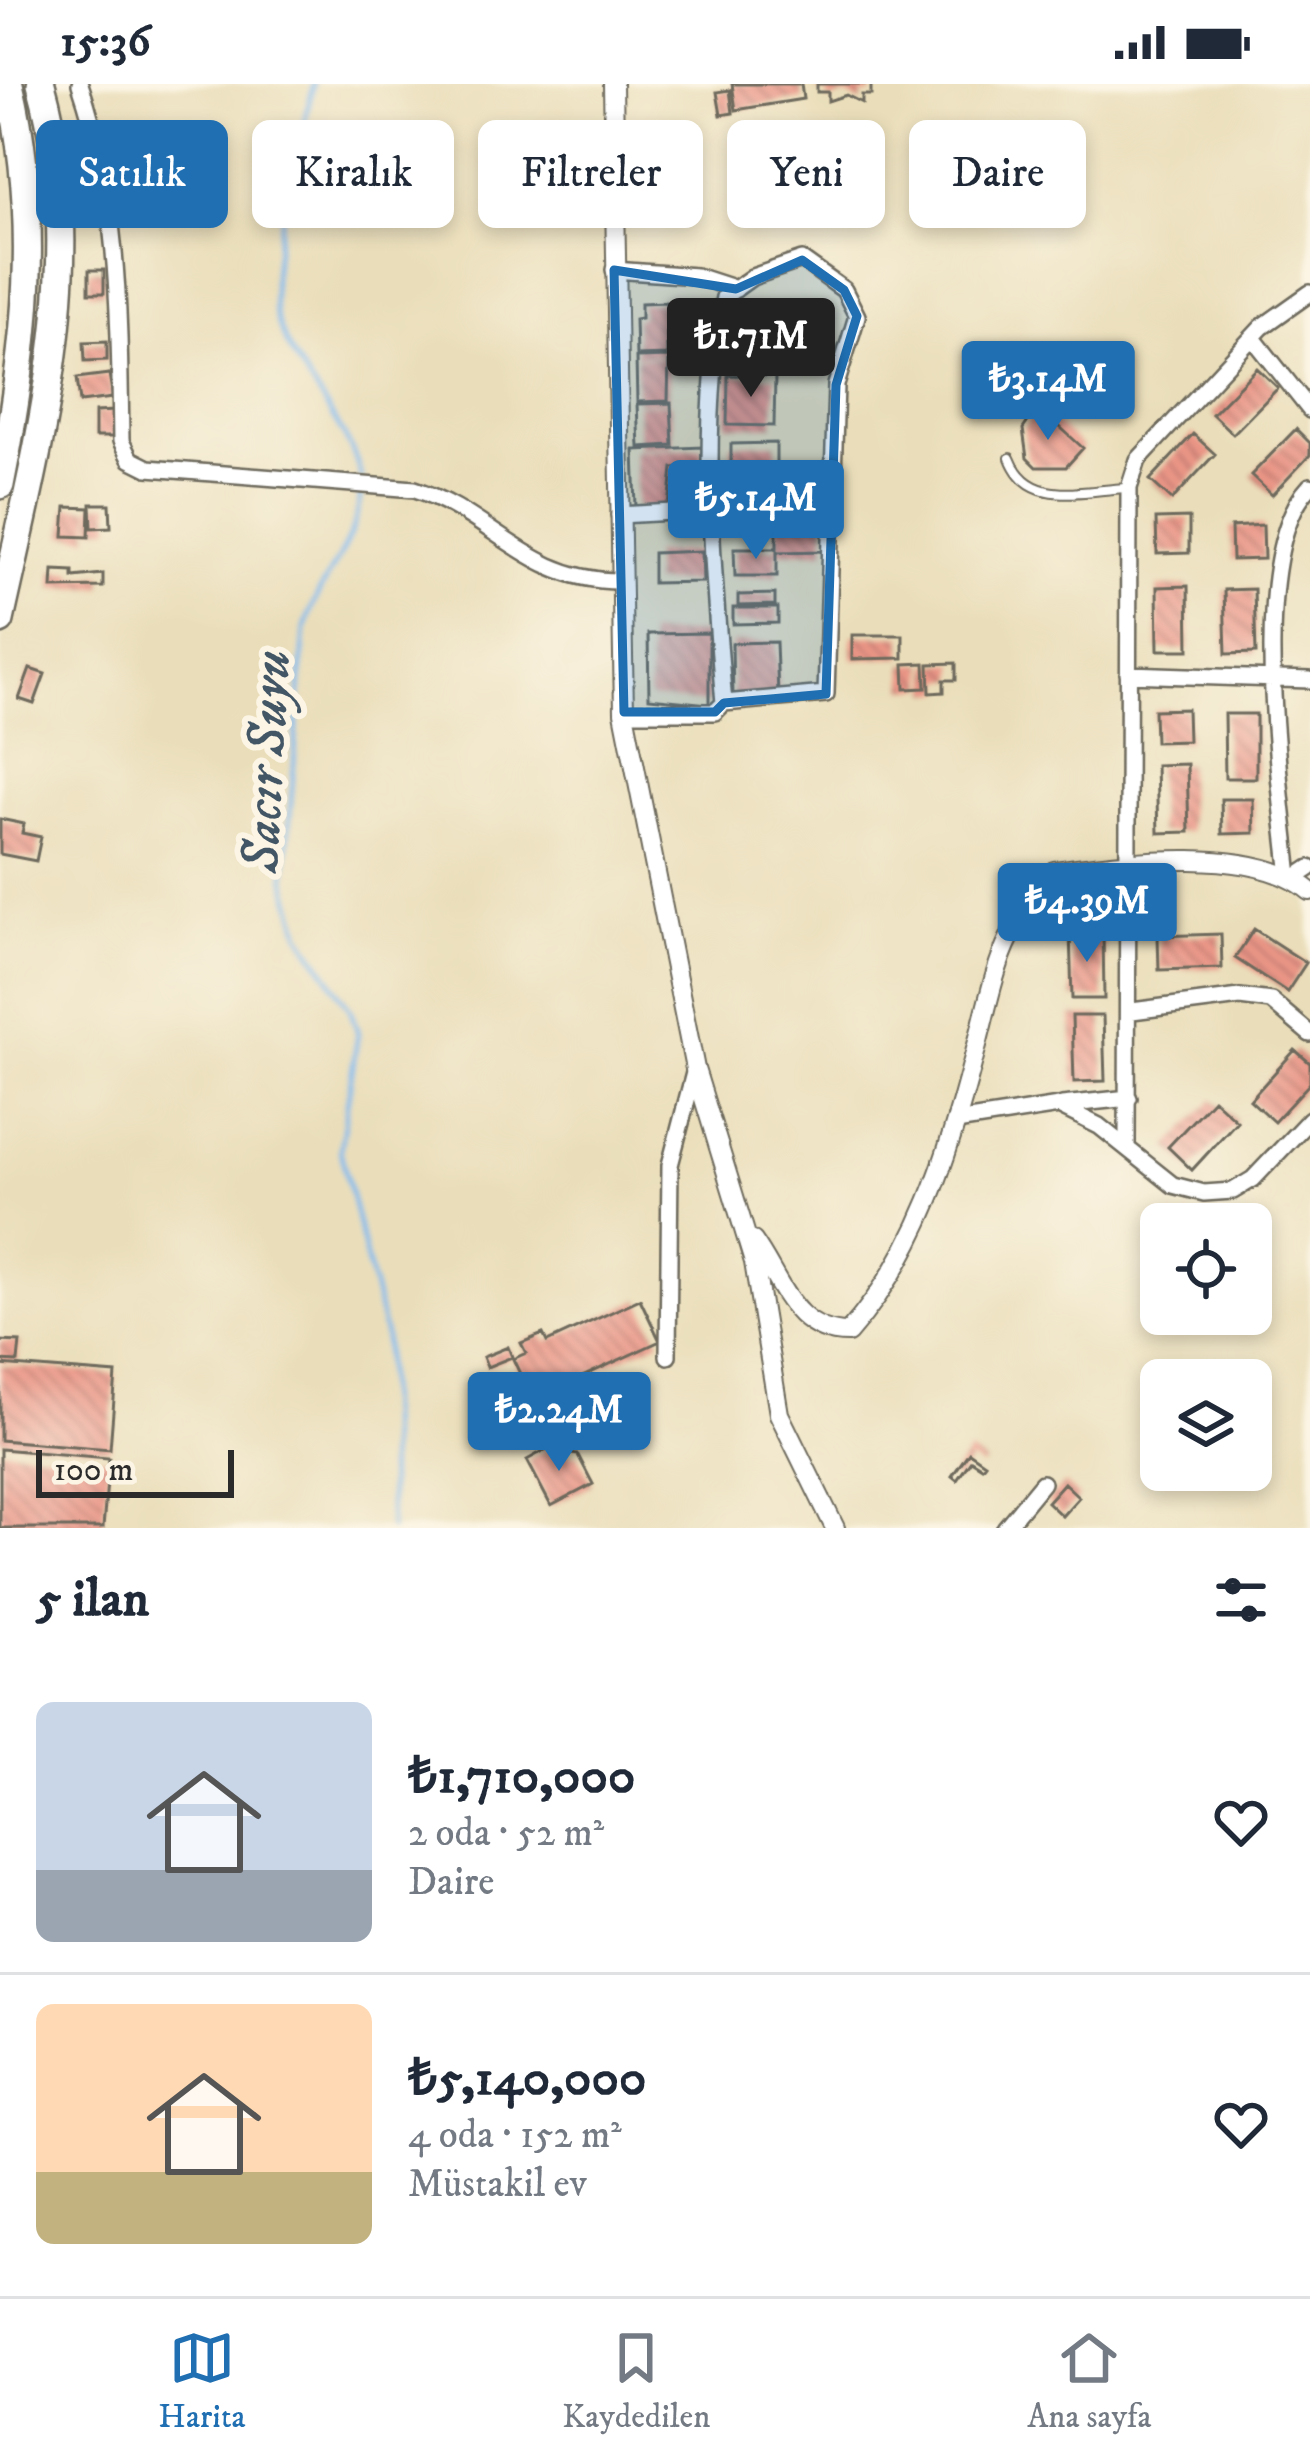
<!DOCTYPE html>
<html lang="tr">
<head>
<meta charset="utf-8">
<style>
	:root { --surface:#fff; --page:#f2f2f3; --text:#1f2937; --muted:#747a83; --line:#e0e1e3; --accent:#1f6fb2 }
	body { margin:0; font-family:"IM FELL DW Pica",serif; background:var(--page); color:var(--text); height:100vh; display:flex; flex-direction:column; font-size:45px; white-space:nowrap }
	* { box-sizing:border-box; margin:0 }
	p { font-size:39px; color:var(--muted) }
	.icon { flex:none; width:66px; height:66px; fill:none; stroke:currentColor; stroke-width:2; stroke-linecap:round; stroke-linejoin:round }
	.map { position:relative; height:1444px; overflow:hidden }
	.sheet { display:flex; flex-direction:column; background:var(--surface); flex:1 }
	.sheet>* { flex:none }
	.top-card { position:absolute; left:36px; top:36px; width:1239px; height:108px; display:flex; gap:24px }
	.tools { position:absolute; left:1140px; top:1119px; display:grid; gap:24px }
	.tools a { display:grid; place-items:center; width:132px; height:132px; border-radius:18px; background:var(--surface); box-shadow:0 6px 18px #0003; font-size:60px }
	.scale { position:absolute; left:36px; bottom:30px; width:198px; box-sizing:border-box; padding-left:12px; border:6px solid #2b2b2b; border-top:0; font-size:33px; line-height:42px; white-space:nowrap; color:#2b2b2b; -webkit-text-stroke:9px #fcf5e5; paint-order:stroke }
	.price { position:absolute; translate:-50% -102px; padding:0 27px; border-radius:12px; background:var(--accent); color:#fff; font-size:39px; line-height:78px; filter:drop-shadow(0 3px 6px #0008) }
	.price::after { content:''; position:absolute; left:50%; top:72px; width:36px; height:27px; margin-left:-18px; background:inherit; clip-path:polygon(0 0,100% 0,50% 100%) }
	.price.current { background:#222; color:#fff }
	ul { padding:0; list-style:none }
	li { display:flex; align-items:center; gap:36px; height:300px; padding:0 36px }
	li+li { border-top:3px solid var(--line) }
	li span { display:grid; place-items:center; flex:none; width:336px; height:240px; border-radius:18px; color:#555 }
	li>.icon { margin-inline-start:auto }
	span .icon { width:144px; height:144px; fill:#fffc; stroke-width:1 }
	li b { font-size:51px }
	h2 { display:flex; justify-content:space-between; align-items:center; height:144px; padding:0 36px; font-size:51px }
	.chip { padding:0 42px; border-radius:18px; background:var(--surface); box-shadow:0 6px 18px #0003; font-size:42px; line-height:108px }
	.chip.current { background:var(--accent); color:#fff }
	.status { display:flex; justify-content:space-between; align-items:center; height:84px; padding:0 60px; background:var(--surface); direction:ltr }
	.status svg { height:33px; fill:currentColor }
	.dock { display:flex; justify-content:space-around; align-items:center; height:168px; border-top:3px solid var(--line); background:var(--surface); font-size:33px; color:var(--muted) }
	.dock a { display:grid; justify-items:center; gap:6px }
	.dock .current { color:var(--accent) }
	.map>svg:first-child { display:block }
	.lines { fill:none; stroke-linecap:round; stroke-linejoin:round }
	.stream { stroke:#7bbaef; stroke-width:4.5 }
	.building { fill:url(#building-back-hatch) }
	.service-casing { stroke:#6e6a5d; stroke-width:12 }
	.minor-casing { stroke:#6e6a5d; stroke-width:20 }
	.tertiary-casing { stroke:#6e6a5d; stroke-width:22 }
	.trunk-casing { stroke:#6e6a5d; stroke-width:32 }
	.service { stroke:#fff; stroke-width:8 }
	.minor { stroke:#fff; stroke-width:15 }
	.tertiary { stroke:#fff; stroke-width:18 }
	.trunk { stroke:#fff; stroke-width:27 }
	.marked { fill:#1f6fb2; fill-opacity:0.2; stroke:#1f6fb2; stroke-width:9; stroke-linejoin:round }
	.labels { text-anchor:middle; stroke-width:12; stroke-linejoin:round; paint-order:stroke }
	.water-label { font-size:54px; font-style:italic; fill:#435666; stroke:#fcf5e5 }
</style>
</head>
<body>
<div class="status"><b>15:36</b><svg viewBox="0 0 49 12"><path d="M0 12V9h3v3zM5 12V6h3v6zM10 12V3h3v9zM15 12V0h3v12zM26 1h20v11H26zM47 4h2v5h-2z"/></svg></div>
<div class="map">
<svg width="1310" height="1444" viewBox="0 0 1310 1444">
	<defs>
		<pattern id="building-back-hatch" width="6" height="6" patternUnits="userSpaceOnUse" patternTransform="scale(3)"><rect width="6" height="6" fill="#ea9586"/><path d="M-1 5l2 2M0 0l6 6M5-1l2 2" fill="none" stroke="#be7a6e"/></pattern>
	</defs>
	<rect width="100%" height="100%" fill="#fcf5e5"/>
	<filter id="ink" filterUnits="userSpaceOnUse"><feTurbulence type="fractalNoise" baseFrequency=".00833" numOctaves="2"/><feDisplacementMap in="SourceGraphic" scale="24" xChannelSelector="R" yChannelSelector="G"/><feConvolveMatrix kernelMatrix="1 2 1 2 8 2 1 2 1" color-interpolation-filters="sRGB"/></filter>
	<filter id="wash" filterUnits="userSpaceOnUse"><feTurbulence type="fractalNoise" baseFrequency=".004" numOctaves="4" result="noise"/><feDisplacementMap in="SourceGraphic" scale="48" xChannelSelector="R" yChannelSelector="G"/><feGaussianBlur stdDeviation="2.7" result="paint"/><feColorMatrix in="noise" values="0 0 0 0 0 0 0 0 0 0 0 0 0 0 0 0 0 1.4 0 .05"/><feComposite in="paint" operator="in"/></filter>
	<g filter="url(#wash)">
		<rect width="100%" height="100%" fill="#eadeba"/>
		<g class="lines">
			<path class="stream" d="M 313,0 C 303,58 260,187 277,238 C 295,291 353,346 361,394
				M 361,405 C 358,461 319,492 305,544 L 285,793 L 301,850 L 350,925 L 358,949 L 340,1066 L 385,1252 L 390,1444"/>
		</g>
		<g id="blocks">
			<path class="building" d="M 732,0 L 801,0 L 803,15 L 736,26 Z
				M 817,0 L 871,0 L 871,11 L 862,11 L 862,19 L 846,11 L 828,17 L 828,8 L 817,8 Z
				M 730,6 L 733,29 L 721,31 L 717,8 Z
				M 89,186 L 104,186 L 104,209 L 89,209 Z
				M 666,218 L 667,271 L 636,272 L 635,235 L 641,234 L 641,219 Z
				M 695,224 L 696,257 L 672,258 L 671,225 Z
				M 107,257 L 107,276 L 85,277 L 84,258 Z
				M 669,273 L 668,317 L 637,318 L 636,274 Z
				M 1257,284 L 1278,304 L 1233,350 L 1212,330 Z
				M 109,290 L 113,314 L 80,318 L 77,294 Z
				M 728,291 L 775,292 L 774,342 L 727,341 Z
				M 671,319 L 673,361 L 639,363 L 637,320 Z
				M 1038,323 L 1083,364 L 1066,383 L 1036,383 L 1027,374 L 1023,345 Z
				M 116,327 L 116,353 L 95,353 L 95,328 Z
				M 1296,345 L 1310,359 L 1310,371 L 1272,411 L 1251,391 Z
				M 1193,350 L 1215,370 L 1172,416 L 1150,396 Z
				M 776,359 L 776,386 L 731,386 L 731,360 Z
				M 702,363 L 702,382 L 673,384 L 669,423 L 636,424 L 634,366 Z
				M 91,420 L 110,420 L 111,443 L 92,444 Z
				M 66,423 L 90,424 L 89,453 L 64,452 Z
				M 1189,434 L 1189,469 L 1157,470 L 1156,435 Z
				M 825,436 L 825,467 L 777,468 L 777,437 Z
				M 1263,441 L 1264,475 L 1232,476 L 1231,443 Z
				M 734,464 L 777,464 L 777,492 L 735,492 Z
				M 702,467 L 703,498 L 653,499 L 653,469 Z
				M 53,486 L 73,487 L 73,493 L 103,490 L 103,503 L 52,504 Z
				M 1188,502 L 1189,566 L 1158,566 L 1157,503 Z
				M 1254,505 L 1256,569 L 1226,570 L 1224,506 Z
				M 775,510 L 775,521 L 738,522 L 738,511 Z
				M 733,524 L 778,524 L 778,539 L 733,540 Z
				M 709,549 L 709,620 L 649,614 L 648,550 Z
				M 852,551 L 903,551 L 903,574 L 852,575 Z
				M 776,558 L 778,612 L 733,613 L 732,559 Z
				M 925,579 L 926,604 L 905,605 L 904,580 Z
				M 956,579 L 956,596 L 944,596 L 944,608 L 930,609 L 929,580 Z
				M 30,585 L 45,590 L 34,620 L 19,615 Z
				M 1187,625 L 1188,657 L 1155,658 L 1154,626 Z
				M 1224,630 L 1256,630 L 1256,694 L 1225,694 Z
				M 1187,680 L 1189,748 L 1158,749 L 1156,681 Z
				M 1221,715 L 1253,715 L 1254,749 L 1222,750 Z
				M 0,735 L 24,740 L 22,749 L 41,753 L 36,777 L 0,770 Z
				M 1254,845 L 1306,879 L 1287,908 L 1235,874 Z
				M 1103,847 L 1104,915 L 1072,915 L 1070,848 Z
				M 1221,850 L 1222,884 L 1159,886 L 1158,852 Z
				M 1072,932 L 1103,932 L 1105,997 L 1074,998 Z
				M 1295,966 L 1310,979 L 1310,999 L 1274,1038 L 1250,1016 Z
				M 1213,1015 L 1237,1037 L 1192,1086 L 1168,1063 Z
				M 640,1215 L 660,1257 L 560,1303 L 557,1296 L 529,1309 L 513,1275 L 526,1269 L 521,1259 L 543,1250 L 547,1258 Z
				M 0,1257 L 20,1258 L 18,1278 L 0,1277 Z
				M 508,1263 L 512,1273 L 487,1283 L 483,1273 Z
				M 0,1281 L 116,1290 L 110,1365 L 0,1356 Z
				M 554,1361 L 558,1368 L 578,1371 L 593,1400 L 551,1422 L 527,1376 Z
				M 0,1365 L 109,1374 L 103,1444 L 0,1444 Z
				M 969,1368 L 985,1379 L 982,1383 L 971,1376 L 957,1396 L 952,1392 Z
				M 1064,1399 L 1079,1413 L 1062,1432 L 1047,1418 Z"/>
		</g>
	</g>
	<g filter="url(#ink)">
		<use href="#blocks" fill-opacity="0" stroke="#6e6a5d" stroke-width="3"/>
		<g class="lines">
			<g class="service-casing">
				<path id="service" d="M 1010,374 C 1029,424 1082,406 1127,404"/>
			</g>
			<g class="minor-casing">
				<path id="minor" d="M 80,0 C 120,118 119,234 121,357 L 130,375 L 148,384 L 415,405 C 491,430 529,497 619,497
					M 614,186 L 696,192 L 736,205
					M 1253,254 L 1310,326
					M 619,431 L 834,419
					M 1128,590 L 1310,596
					M 624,628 L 715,628 L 724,619 L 826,610 L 836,301 L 857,232 L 844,206 L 802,176 L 752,193 L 724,213 C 699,335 713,494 724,619
					M 1290,793 C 1281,702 1245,469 1310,402
					M 1295,794 L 1310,784
					M 1132,927 L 1240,913 L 1271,917 L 1310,950
					M 1062,1021 L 1129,1014
					M 956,1038 L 1059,1022 L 1099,1042 L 1173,1101 L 1204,1109 L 1233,1107 L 1253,1095 L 1310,1035
					M 1127,1063 L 1129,404 L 1138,376 L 1262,243 L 1310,209
					M 668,1272 L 670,1081 L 695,985
					M 1005,1444 L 1042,1399"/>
			</g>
			<g class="tertiary-casing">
				<path id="tertiary" d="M 613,0 L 624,628 L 695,985 L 754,1178 L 779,1330 L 835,1444
					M 753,1157 C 781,1196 793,1249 848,1249 C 919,1169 949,1070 975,969 C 996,888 998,854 1054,787 C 1124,778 1254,760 1310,807"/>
			</g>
			<g class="trunk-casing">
				<path id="trunk" d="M 0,401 C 27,266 41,135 9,0
					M 0,536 C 38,363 90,176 41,0"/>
			</g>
			<use href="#service" class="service"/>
			<use href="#minor" class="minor"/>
			<use href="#tertiary" class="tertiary"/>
			<use href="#trunk" class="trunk"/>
		</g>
	</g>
	<path class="marked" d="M 802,176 L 844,206 L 857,232 L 836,301 L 826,610 L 724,619 L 715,628 L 624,628 L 614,186 L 736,205 Z"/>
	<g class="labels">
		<g class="water-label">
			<text transform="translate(264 677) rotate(-87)" y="19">Sacır Suyu</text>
		</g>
	</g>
</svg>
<div class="tools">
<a><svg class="icon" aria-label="locate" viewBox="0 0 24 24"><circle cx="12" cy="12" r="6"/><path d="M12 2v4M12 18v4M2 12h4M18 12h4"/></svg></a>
<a><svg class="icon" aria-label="layers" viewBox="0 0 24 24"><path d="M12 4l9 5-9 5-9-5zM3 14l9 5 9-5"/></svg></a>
</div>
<div class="scale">100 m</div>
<b class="price current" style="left:751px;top:316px">₺1.71M</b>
<b class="price" style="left:1048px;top:359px">₺3.14M</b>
<b class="price" style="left:756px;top:478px">₺5.14M</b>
<b class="price" style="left:1087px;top:881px">₺4.39M</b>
<b class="price" style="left:559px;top:1390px">₺2.24M</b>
<div class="top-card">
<a class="chip current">Satılık</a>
<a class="chip">Kiralık</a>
<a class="chip">Filtreler</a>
<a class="chip">Yeni</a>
<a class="chip">Daire</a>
</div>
</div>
<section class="sheet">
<h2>5 ilan<svg class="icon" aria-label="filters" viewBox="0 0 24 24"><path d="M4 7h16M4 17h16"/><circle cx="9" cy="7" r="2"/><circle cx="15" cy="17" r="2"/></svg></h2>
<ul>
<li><span style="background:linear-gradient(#c9d6e8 70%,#9aa5b1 0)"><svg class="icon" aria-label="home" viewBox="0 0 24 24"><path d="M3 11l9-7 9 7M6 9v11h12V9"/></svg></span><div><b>₺1,710,000</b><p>2 oda · 52 m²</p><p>Daire</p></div><svg class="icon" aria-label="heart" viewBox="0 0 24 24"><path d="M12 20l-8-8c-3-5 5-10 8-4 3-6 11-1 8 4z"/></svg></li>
<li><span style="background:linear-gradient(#ffd9b3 70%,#c2b280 0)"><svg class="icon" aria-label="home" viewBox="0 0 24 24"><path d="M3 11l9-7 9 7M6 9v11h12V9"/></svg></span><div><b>₺5,140,000</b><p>4 oda · 152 m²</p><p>Müstakil ev</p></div><svg class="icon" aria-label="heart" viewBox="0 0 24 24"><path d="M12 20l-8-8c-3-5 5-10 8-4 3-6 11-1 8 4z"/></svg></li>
</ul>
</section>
<nav class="dock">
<a class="current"><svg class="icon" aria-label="map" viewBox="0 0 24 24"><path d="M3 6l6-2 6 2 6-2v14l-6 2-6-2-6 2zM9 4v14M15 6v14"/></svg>Harita</a>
<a><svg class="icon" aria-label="saved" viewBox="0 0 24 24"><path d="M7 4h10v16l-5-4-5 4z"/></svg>Kaydedilen</a>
<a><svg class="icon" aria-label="home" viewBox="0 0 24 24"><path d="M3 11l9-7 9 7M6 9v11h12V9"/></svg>Ana sayfa</a>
</nav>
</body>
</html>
